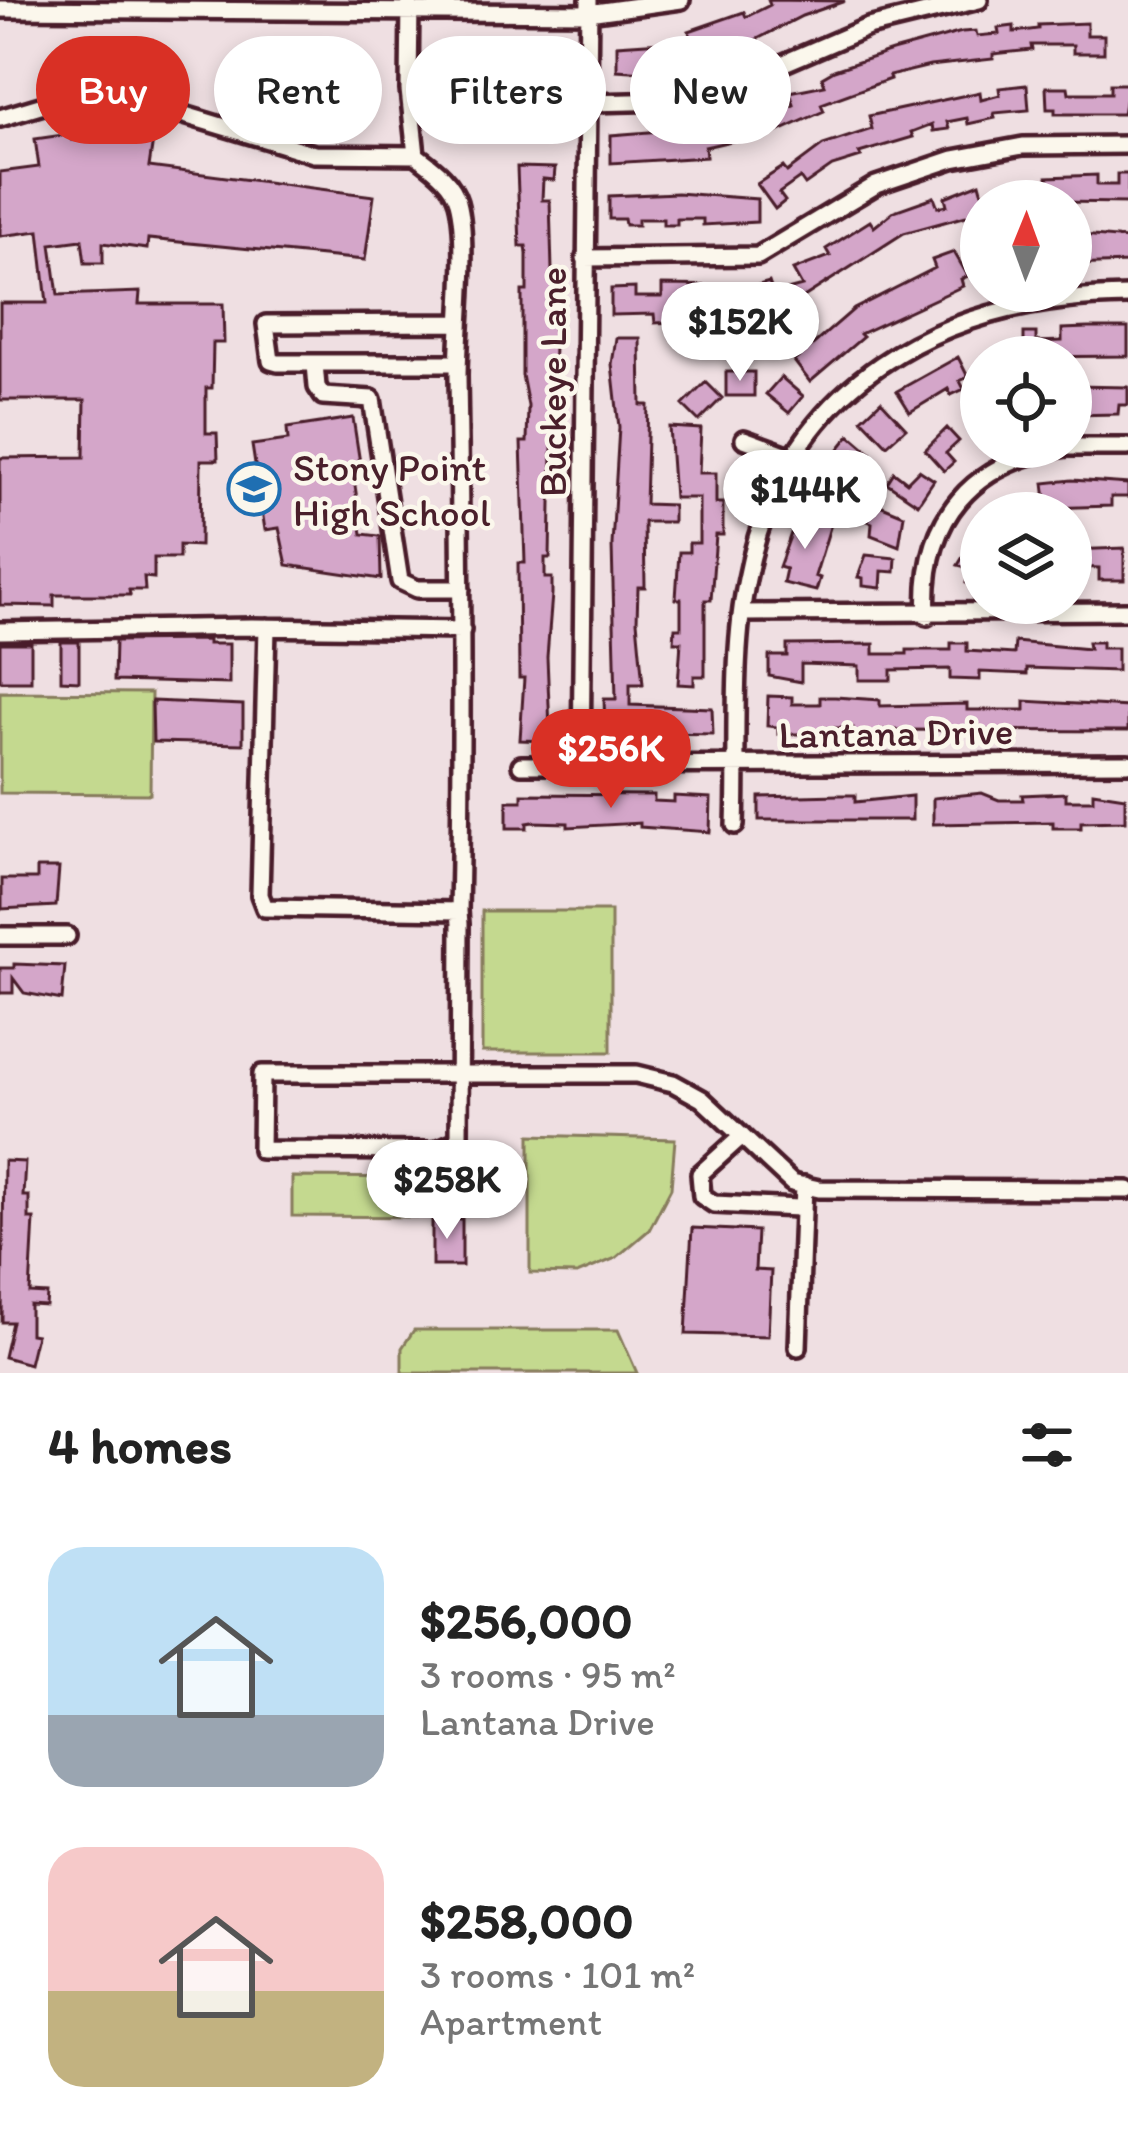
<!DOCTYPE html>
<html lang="en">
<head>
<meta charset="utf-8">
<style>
	:root { --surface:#fff; --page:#f2f2f2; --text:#222; --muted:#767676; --accent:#d93025 }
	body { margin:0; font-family:Itim,sans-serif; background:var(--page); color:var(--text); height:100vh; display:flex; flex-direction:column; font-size:45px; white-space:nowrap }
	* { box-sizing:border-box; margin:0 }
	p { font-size:39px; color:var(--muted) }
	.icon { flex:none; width:66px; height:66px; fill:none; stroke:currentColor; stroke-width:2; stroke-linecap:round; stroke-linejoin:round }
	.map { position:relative; height:1373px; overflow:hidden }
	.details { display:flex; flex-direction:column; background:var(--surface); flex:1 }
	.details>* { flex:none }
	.banner { position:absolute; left:36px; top:36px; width:1056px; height:108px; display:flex; gap:24px }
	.needle { width:78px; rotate:1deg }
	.fabs { position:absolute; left:960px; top:180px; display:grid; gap:24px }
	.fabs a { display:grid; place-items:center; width:132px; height:132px; border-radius:50%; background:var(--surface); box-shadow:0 6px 18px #0003; font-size:60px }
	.price { position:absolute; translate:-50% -102px; padding:0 27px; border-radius:42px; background:#fff; color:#222; font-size:39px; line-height:78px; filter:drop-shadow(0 3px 6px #0008) }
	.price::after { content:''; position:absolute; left:50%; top:72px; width:36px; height:27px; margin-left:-18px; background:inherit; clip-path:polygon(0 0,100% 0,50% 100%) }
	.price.on { background:var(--accent); color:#fff }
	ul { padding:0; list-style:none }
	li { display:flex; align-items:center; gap:36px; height:300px; padding:0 48px }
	li span { display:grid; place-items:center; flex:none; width:336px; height:240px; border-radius:36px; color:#555 }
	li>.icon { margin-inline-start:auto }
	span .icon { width:144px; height:144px; fill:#fffc; stroke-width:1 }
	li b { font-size:51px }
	h2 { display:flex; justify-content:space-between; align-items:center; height:144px; padding:0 48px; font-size:51px }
	.pill { padding:0 42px; border-radius:54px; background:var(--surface); box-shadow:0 6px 18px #0003; font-size:42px; line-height:108px }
	.pill.on { background:var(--accent); color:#fff }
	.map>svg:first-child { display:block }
	.green { fill:#c4d98f; stroke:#877c5d; stroke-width:3 }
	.building { fill:#d4a6c9; stroke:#4a1f2b; stroke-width:3 }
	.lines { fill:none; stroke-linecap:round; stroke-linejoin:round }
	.minor-casing { stroke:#4a1f2b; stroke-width:24 }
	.minor { stroke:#fbf7ec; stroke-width:15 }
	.labels { text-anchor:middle; stroke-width:9; stroke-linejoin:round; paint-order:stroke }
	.street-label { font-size:39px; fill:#4a1f2b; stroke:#fbf7ec }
	.poi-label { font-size:39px; fill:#4a1f2b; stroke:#fbf7ec; text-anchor:start }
</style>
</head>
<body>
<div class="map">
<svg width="1128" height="1373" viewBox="0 0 1128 1373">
	<rect width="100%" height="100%" fill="#efdfe2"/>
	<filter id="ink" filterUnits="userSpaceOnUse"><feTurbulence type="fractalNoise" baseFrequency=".00833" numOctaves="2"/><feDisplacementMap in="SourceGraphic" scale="24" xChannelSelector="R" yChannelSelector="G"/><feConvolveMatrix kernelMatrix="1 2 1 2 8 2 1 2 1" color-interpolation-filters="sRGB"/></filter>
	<g filter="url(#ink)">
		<path class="green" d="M 0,692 L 151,693 L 150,794 L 0,793 Z
			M 482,911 L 611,911 L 611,1052 L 482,1052 Z
			M 530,1135 L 675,1139 L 671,1188 L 649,1230 L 616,1258 L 577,1274 L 530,1273 Z
			M 292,1177 L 440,1178 L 440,1217 L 292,1216 Z
			M 414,1330 L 618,1330 L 637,1373 L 402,1373 L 402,1348 Z"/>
		<path class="building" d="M 768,0 L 845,1 L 802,16 L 728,54 L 646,67 L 646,72 L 617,70 L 617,45 L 692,40 L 689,31 L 744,12 L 746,17 L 770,5 Z
			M 1087,23 L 1087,35 L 1104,35 L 1104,53 L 1073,53 L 1073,45 L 1031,45 L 1032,50 L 993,54 L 993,59 L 930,66 L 889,76 L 890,79 L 821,104 L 824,111 L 764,138 L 762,134 L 705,147 L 706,157 L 611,163 L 611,135 L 661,131 L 661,136 L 688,136 L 688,126 L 719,124 L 718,120 L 768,103 L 773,114 L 794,105 L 790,92 L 825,85 L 822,77 L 834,70 L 892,51 L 962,32 L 976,31 L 977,36 L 999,34 L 998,28 L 1014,26 L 1014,32 L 1038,29 L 1038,25 Z
			M 1110,84 L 1128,84 L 1123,114 L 1055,114 L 1055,109 L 1047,109 L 1046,87 L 1068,87 L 1069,93 L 1110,93 Z
			M 1027,85 L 1029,110 L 994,113 L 995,118 L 968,124 L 967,118 L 947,122 L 949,129 L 933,131 L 932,124 L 911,132 L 913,137 L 859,153 L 861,157 L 832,166 L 805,185 L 800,178 L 779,193 L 785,201 L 775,209 L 757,184 L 783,167 L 787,172 L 823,145 L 872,129 L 869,116 L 980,92 L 981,100 L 1000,95 L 999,88 Z
			M 76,133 L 73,140 L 109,140 L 108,133 L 153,140 L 149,167 L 374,196 L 365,260 L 148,239 L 147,249 L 103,243 L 103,263 L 85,263 L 82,240 L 51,244 L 58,295 L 140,292 L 139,304 L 223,304 L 224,343 L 213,343 L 212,388 L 206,388 L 206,433 L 217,433 L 218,460 L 201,460 L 200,546 L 179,545 L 179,558 L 154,558 L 154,578 L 144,577 L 145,590 L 129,590 L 130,595 L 54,595 L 54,606 L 0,605 L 0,458 L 84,457 L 85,400 L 0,400 L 0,303 L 47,303 L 39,231 L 0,236 L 0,172 L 39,167 L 35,139 Z
			M 517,167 L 555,168 L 554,180 L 543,179 L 542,200 L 550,200 L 554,341 L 550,558 L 545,558 L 545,578 L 552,578 L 552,594 L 547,657 L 550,729 L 546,729 L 546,741 L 520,740 L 524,678 L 519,678 L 518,563 L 525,563 L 521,442 L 527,442 L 528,406 L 522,375 L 522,291 L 527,291 L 527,254 L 526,246 L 520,246 Z
			M 1117,174 L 1128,174 L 1128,203 L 981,201 L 981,212 L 904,233 L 793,304 L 794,308 L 764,317 L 755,286 L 769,282 L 773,294 L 802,286 L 793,270 L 830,256 L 826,249 L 870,221 L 874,227 L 894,211 L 934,197 L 938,207 L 947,205 L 945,197 L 980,183 L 983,194 L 1009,188 L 1009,182 L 1047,181 L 1047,177 L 1097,175 L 1097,185 L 1117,185 Z
			M 677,193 L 757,199 L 757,222 L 703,225 L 703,219 L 677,219 L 677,225 L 663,225 L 663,219 L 638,219 L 638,225 L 625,225 L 624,219 L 609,219 L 609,196 Z
			M 1071,234 L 1128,239 L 1128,263 L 1071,265 Z
			M 954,252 L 968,276 L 961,279 L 963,286 L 860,334 L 863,337 L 810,382 L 794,361 L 854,309 L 935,268 L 932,260 Z
			M 662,285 L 730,286 L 730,296 L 739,296 L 739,319 L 655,323 L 654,314 L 611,315 L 611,289 L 635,288 L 635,297 L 662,297 Z
			M 1088,328 L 1128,328 L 1128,356 L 1024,357 L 1024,333 L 1036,333 L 1036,342 L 1062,341 L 1062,329 Z
			M 616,338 L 640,338 L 641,405 L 648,405 L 645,504 L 673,505 L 673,522 L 644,522 L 645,587 L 638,587 L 637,621 L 643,684 L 630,684 L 630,705 L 712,708 L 713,734 L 661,733 L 646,725 L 605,726 L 604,699 L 616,699 L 612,545 L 619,427 L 612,364 Z
			M 958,357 L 968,377 L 960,381 L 964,389 L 951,395 L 948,389 L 910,412 L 897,391 Z
			M 726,372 L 754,372 L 754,396 L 726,396 Z
			M 781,377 L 803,396 L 789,413 L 766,394 Z
			M 706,382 L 722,398 L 699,421 L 683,405 Z
			M 1071,386 L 1128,387 L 1128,405 L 1119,405 L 1118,414 L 1071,415 Z
			M 881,401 L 906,428 L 887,445 L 862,419 Z
			M 353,418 L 360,463 L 352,465 L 362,534 L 380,536 L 381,579 L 287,565 L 279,528 L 265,530 L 252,445 L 288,440 L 287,428 Z
			M 669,427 L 701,429 L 699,473 L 716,473 L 716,503 L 723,503 L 723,535 L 716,535 L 711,600 L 705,600 L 705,676 L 694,676 L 694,685 L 678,684 L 681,642 L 674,642 L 675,628 L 681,628 L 681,599 L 676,599 L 679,552 L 689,552 L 689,543 L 699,543 L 699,498 L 674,498 Z
			M 947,428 L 959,441 L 946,453 L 954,462 L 944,471 L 925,450 Z
			M 850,435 L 871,453 L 855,472 L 834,455 Z
			M 821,470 L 850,486 L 838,509 L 808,492 Z
			M 919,470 L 934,480 L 918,504 L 887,483 L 894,472 L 907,482 Z
			M 1072,480 L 1128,484 L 1128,497 L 1111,497 L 1111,506 L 1047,508 L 1044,483 Z
			M 875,503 L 904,515 L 899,546 L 871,535 L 872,523 L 868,521 Z
			M 799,511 L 831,524 L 815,576 L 820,578 L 816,591 L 783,583 L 786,569 L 779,567 Z
			M 981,527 L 981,587 L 966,583 L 970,568 L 958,565 Z
			M 1124,548 L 1124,580 L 1099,580 L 1099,568 L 1071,567 L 1071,550 Z
			M 866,555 L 896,558 L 895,572 L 882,571 L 881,588 L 863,586 L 863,578 L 858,577 Z
			M 208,640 L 208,644 L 229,644 L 229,684 L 114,681 L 115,641 Z
			M 61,642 L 79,642 L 79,681 L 61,680 Z
			M 1015,642 L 1089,649 L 1088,642 L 1102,642 L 1102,648 L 1117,648 L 1117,671 L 1027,668 L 1027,674 L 980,672 L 980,680 L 950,679 L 950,669 L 891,670 L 891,680 L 859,680 L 859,666 L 801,664 L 801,682 L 769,676 L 769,656 L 787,656 L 787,645 L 874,644 L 874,654 L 907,654 L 907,650 L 951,650 L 951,643 L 967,643 L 967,651 L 1014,654 Z
			M 0,643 L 31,643 L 31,681 L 0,681 Z
			M 768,696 L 792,697 L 792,704 L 820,704 L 820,697 L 835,697 L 880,700 L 880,706 L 967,704 L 967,710 L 1025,710 L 1025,701 L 1128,707 L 1128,731 L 880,730 L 880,734 L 853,734 L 853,728 L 826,728 L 826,734 L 778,734 L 778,727 L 767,726 Z
			M 152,701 L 243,705 L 243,744 L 153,742 Z
			M 1093,792 L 1125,797 L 1125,821 L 1081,822 L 1081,828 L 1053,828 L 1053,822 L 933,824 L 933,798 L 982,793 L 999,800 L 1023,800 L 1022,795 L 1066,793 L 1066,800 L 1093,800 Z
			M 522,794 L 654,795 L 654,801 L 674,802 L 674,796 L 711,798 L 710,832 L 640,827 L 640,823 L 568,827 L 568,823 L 533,822 L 527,823 L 527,828 L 507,828 L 507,801 L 522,801 Z
			M 840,795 L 855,795 L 855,802 L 912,796 L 912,820 L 759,820 L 759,797 Z
			M 37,868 L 59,868 L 56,906 L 2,909 L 2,879 L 37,879 Z
			M 14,964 L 65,966 L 62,1000 L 24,993 L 13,978 L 13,993 L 0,993 L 0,968 L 14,968 Z
			M 4,1161 L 25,1162 L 23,1196 L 29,1196 L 29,1219 L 34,1219 L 30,1293 L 47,1294 L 46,1306 L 30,1305 L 30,1334 L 36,1335 L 29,1364 L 4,1357 L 12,1322 L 2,1322 Z
			M 432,1219 L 462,1219 L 462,1266 L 432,1266 Z
			M 692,1228 L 757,1231 L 755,1270 L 771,1271 L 768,1336 L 686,1334 Z"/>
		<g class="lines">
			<g class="minor-casing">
				<path id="minor" d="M 410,0 L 409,90 L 416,155 C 433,168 452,181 458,202 C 469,242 458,330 458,377 C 461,555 463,733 459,911 L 460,924 L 459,1140 L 435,1151 L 261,1150 L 262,1074 L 636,1074 L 673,1083 L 702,1099 L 792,1183 L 819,1189 L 1128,1190
					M 0,9 L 588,13 L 681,0
					M 588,103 L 673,101 L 719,91 L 868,27 L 979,0
					M 0,118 L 67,98 L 125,97 L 314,154 L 416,155
					M 585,258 L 758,256 L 876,185 L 953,159 L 1023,146 L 1128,145
					M 457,323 L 266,324 L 271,361 L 278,363 L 458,363
					M 315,364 L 317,387 L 323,396 L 372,399 L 400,581 L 417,589 L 461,589
					M 744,439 L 793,457
					M 1071,447 L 1128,447
					M 742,613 L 1128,611
					M 927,616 C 921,518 972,461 1068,447
					M 267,627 L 260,895 L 265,908 L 459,911
					M 0,631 L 252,627 L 462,630
					M 521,765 L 1128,763
					M 581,765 L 589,0
					M 735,825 C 738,747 731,655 747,579 C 785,382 940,298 1128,296
					M 0,936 L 67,936
					M 742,1136 L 700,1174 L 702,1196 L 714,1204 L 799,1208
					M 798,1347 L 804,1185"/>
			</g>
			<use href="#minor" class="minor"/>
		</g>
	</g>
	<defs>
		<g id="school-ring" transform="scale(2.7)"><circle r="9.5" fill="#fbf7ec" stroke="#1f6fb2" stroke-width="1.5"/><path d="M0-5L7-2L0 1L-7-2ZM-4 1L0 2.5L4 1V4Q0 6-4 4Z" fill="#1f6fb2"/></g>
	</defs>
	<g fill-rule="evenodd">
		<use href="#school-ring" x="254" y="489"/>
	</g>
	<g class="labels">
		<g class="street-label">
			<text transform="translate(552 382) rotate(-90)" y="14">Buckeye Lane</text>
			<text transform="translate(896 732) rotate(-1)" y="14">Lantana Drive</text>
		</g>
		<g class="poi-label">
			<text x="293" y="481">Stony Point<tspan x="293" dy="45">High School</tspan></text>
		</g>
	</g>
</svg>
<div class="fabs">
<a><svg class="needle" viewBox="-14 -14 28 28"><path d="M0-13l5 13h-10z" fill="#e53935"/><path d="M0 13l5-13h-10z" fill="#767676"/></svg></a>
<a><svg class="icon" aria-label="locate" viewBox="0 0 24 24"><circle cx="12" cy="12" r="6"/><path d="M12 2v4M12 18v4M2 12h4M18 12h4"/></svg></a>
<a><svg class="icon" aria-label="layers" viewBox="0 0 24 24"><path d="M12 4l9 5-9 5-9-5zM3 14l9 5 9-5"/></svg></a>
</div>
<b class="price" style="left:740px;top:384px">$152K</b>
<b class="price" style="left:805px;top:552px">$144K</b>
<b class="price on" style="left:611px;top:811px">$256K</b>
<b class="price" style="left:447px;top:1242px">$258K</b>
<div class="banner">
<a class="pill on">Buy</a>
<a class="pill">Rent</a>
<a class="pill">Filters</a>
<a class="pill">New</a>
</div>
</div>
<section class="details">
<h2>4 homes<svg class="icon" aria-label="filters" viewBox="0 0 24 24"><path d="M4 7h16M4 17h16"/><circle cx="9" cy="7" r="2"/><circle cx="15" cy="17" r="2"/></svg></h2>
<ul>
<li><span style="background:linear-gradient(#bfe0f5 70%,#9aa5b1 0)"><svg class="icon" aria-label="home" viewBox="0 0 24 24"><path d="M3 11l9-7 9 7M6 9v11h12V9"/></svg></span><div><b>$256,000</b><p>3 rooms · 95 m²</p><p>Lantana Drive</p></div></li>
<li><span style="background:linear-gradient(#f6c9c9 60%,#c2b280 0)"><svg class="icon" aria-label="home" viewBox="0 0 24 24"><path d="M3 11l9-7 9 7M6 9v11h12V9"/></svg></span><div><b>$258,000</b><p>3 rooms · 101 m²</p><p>Apartment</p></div></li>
</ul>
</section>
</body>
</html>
